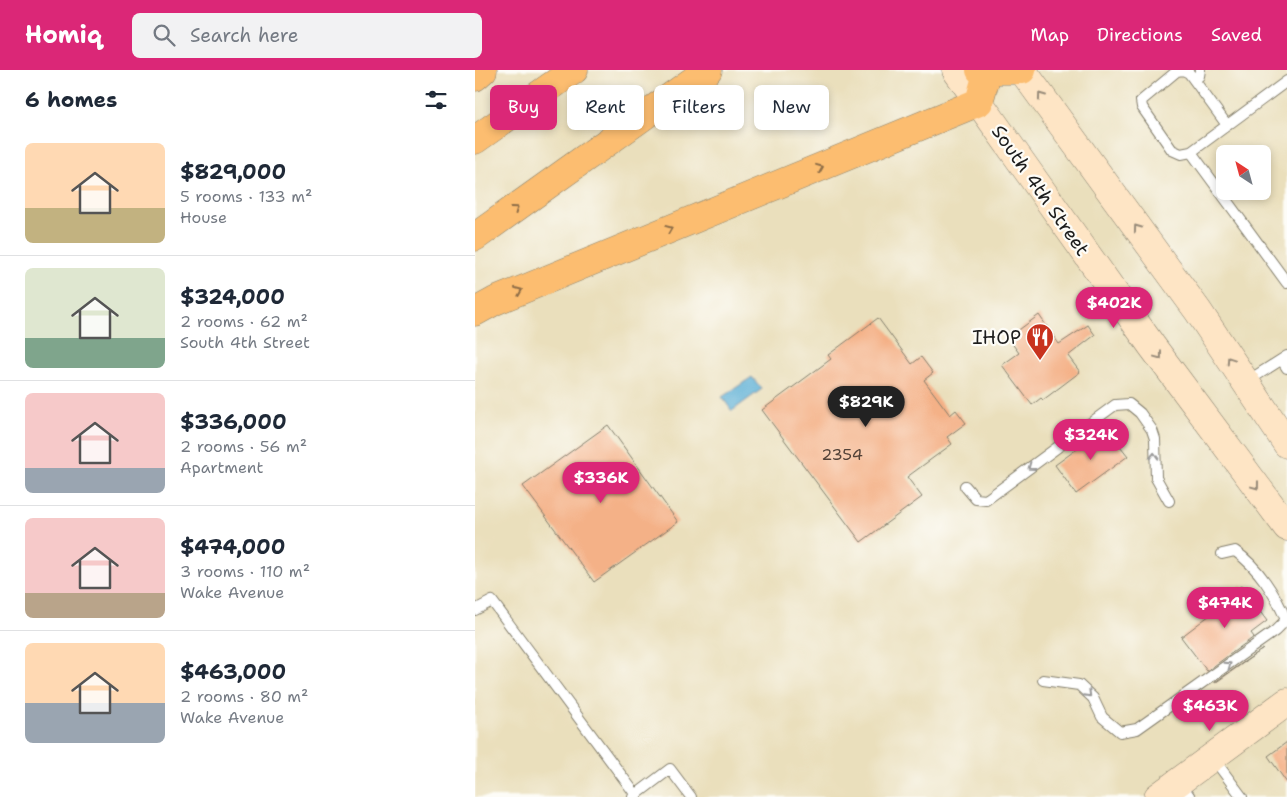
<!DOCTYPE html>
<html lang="en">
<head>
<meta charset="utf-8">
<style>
	:root { --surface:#fff; --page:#f2f2f3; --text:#1f2937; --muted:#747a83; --line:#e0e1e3; --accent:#db2777 }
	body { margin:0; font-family:"Shantell Sans",sans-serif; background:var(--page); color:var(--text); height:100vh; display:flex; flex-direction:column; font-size:19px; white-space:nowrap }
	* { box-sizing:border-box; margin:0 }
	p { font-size:16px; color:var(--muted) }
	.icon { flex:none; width:28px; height:28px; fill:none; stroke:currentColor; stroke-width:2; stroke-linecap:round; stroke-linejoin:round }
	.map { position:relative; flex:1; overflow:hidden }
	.drawer { display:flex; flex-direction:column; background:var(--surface); width:475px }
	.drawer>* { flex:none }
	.hud { position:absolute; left:15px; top:15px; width:475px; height:45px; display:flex; gap:10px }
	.needle { width:32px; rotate:324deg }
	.tools { position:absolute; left:741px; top:75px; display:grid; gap:10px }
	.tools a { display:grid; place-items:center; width:55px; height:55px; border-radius:8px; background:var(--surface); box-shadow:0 2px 8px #0003; font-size:25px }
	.price { position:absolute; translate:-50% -42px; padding:0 11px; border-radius:18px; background:var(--accent); color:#fff; font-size:16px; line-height:32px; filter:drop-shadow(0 1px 2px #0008) }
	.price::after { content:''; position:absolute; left:50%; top:30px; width:15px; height:11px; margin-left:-8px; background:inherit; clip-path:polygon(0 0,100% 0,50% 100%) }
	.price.selected { background:#222; color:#fff }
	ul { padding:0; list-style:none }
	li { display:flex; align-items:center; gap:15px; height:125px; padding:0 25px }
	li+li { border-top:1px solid var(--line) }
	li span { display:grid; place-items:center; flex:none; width:140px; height:100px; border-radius:8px; color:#555 }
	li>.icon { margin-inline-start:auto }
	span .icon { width:60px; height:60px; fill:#fffc; stroke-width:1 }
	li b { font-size:21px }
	h2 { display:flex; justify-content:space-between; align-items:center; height:60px; padding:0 25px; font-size:21px }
	.chip { padding:0 18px; border-radius:8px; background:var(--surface); box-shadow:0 2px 8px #0003; font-size:18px; line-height:45px }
	.chip.selected { background:var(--accent); color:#fff }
	header { display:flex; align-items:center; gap:30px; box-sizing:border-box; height:70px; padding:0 25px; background:var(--accent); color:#fff }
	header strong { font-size:24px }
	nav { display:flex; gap:28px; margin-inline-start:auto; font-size:18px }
	.search { width:350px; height:45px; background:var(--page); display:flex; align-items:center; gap:12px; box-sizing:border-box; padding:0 18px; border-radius:8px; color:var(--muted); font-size:19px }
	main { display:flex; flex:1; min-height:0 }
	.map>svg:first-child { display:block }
	.water { fill:#58add4; stroke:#3a6478 }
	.building { fill:#f4b187 }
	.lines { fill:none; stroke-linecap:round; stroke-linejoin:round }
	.lane-casing { stroke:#837e6c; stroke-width:12 }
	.secondary-casing { stroke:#837e6c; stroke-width:29 }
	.highway-casing { stroke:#837e6c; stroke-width:29 }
	.lane { stroke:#fff; stroke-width:10 }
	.secondary { stroke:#fee5c5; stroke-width:28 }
	.highway { stroke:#fcbd6f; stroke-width:28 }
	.oneway { stroke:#988b79 }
	.oneway2 { stroke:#8c6c46 }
	.oneway3 { stroke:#999 }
	.labels { text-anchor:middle; stroke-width:4.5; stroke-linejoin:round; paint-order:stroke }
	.number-label { font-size:16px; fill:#524137 }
	.street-label { font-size:19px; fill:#1c1c1c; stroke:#fdfcf7 }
	.poi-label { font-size:19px; fill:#1c1c1c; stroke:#fdfcf7; text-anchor:end }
</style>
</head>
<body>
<header>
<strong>Homiq</strong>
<div class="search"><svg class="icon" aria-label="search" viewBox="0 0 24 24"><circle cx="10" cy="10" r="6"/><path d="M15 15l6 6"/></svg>Search here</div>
<nav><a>Map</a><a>Directions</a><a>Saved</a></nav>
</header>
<main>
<section class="drawer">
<h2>6 homes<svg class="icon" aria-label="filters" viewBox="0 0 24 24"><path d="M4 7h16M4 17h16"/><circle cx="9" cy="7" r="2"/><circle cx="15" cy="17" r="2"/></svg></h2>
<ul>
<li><span style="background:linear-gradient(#ffd9b3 65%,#c2b280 0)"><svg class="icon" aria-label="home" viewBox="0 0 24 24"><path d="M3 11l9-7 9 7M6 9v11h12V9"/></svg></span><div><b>$829,000</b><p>5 rooms · 133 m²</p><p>House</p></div></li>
<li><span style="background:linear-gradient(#dfe7d0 70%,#7fa58c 0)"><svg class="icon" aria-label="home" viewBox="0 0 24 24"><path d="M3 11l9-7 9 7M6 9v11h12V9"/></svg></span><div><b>$324,000</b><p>2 rooms · 62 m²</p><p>South 4th Street</p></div></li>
<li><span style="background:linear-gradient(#f6c9c9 75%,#9aa5b1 0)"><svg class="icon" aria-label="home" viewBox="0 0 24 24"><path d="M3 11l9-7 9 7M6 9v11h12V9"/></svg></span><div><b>$336,000</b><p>2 rooms · 56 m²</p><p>Apartment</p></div></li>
<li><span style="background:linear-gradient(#f6c9c9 75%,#b9a48a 0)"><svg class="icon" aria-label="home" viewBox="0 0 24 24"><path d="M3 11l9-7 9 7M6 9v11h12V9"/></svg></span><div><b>$474,000</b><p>3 rooms · 110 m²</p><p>Wake Avenue</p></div></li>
<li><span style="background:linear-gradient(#ffd9b3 60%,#9aa5b1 0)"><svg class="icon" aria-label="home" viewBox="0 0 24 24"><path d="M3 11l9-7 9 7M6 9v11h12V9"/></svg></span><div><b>$463,000</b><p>2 rooms · 80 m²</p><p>Wake Avenue</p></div></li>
</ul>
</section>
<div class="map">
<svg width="812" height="727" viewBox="0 0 812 727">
	<rect width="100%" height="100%" fill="#fdfcf7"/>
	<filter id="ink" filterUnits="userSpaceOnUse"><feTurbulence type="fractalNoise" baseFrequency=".02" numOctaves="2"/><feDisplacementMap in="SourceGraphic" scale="10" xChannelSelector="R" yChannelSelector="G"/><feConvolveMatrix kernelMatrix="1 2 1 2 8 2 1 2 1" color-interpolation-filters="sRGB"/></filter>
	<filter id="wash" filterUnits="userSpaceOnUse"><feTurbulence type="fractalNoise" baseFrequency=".0096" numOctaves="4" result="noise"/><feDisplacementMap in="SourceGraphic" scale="20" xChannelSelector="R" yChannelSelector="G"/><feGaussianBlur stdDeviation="1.12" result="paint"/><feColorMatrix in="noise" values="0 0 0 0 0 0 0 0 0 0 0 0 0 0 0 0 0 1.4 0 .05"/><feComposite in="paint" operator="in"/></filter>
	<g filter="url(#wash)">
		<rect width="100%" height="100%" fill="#eadfbc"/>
		<path class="water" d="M 277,307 L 287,319 L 257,341 L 247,327 Z"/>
		<g id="blocks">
			<path class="building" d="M 564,245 L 584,274 L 613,255 L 620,265 L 593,286 L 605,302 L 568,330 L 566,328 L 557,335 L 527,295 L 544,283 L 533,268 Z
				M 403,248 L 437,294 L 446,287 L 458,303 L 449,310 L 475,345 L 481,340 L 491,353 L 472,367 L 477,374 L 432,407 L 447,427 L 386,472 L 287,340 L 356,289 L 353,285 Z
				M 133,355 L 203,452 L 119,512 L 48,416 Z
				M 631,358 L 653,386 L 601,424 L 580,395 Z
				M 766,516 L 792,551 L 776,563 L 779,567 L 732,601 L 706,567 L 735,545 L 732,541 Z
				M 788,579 L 740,613 L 740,612 Z
				M 812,672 L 812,713 L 793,686 Z"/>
		</g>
	</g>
	<g filter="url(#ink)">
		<use href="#blocks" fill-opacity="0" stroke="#837e6c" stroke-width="1"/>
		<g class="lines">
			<g class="lane-casing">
				<path id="lane" d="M 708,0 L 702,1 L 666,31 L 667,37 L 697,80 L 706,84 L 716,82 L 812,11
					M 708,0 L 714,3 L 752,55
					M 719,10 L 724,6 L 725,0
					M 716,82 L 812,213
					M 807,290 L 812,298
					M 771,312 L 812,286
					M 490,416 L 501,429 L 511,430 L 640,335 L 654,334 L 665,343 L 677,360 L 680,369 L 681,408 L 694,431
					M 0,540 L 17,531 L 161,725
					M 568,610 L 604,615 L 618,628 L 627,647 L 645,662 L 662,659 L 800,561 L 811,550 C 801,525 783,497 760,481 L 747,484
					M 738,688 L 767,727
					M 704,711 L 715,727
					M 158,727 L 195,699 L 216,727"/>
			</g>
			<g class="secondary-casing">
				<path id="secondary" d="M 481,0 L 677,276 L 812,457
					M 547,0 L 723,241 L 812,374
					M 683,727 L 812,632"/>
			</g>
			<g class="highway-casing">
				<path id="highway" d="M 505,0 L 547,0
					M 0,7 L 8,0
					M 0,70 L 99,0
					M 0,167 L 233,0
					M 0,242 L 20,231 L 504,32 L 513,0"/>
			</g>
			<use href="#lane" class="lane"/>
			<use href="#secondary" class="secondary"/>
			<use href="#highway" class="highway"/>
		</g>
		<defs><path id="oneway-chevron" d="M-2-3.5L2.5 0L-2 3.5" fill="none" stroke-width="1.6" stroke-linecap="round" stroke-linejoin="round" transform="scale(1.25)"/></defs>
		<g class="oneway">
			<use href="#oneway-chevron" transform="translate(566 26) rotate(-126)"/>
			<use href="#oneway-chevron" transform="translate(662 158) rotate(-126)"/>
			<use href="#oneway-chevron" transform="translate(684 286) rotate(53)"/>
			<use href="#oneway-chevron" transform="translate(755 290) rotate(-124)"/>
			<use href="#oneway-chevron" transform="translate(781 416) rotate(53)"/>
		</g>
		<g class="oneway2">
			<use href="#oneway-chevron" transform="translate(345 98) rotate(-22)"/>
			<use href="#oneway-chevron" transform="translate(40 139) rotate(-36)"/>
			<use href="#oneway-chevron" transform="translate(194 159) rotate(-22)"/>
			<use href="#oneway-chevron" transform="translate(44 221) rotate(-22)"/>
		</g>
		<g class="oneway3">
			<use href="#oneway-chevron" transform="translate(679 386) rotate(-88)"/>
			<use href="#oneway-chevron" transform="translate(556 397) rotate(144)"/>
			<use href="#oneway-chevron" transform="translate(753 595) rotate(-35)"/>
			<use href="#oneway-chevron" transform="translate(613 624) rotate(45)"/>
		</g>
	</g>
	<defs>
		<g id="restaurant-pin" transform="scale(1.4375)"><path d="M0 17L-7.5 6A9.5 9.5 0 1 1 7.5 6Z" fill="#c8321e" stroke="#fdfcf7"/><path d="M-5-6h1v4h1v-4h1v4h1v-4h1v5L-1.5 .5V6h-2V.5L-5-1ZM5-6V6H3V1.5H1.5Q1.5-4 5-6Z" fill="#fff"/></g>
	</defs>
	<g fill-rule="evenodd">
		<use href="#restaurant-pin" x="565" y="267"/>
	</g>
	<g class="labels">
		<g class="number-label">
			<text x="367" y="390">2354</text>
		</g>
		<g class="street-label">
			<text transform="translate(566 120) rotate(55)" y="7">South 4th Street</text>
		</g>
		<g class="poi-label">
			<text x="546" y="274">IHOP</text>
		</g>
	</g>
</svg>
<div class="tools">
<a><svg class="needle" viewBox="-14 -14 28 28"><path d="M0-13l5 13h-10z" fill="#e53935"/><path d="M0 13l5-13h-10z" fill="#747a83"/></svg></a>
</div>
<b class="price" style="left:639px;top:259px">$402K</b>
<b class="price selected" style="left:391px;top:358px">$829K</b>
<b class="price" style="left:616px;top:391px">$324K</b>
<b class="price" style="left:126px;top:434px">$336K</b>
<b class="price" style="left:750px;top:559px">$474K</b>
<b class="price" style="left:735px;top:662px">$463K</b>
<div class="hud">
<a class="chip selected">Buy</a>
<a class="chip">Rent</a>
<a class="chip">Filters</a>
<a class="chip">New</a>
</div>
</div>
</main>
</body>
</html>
